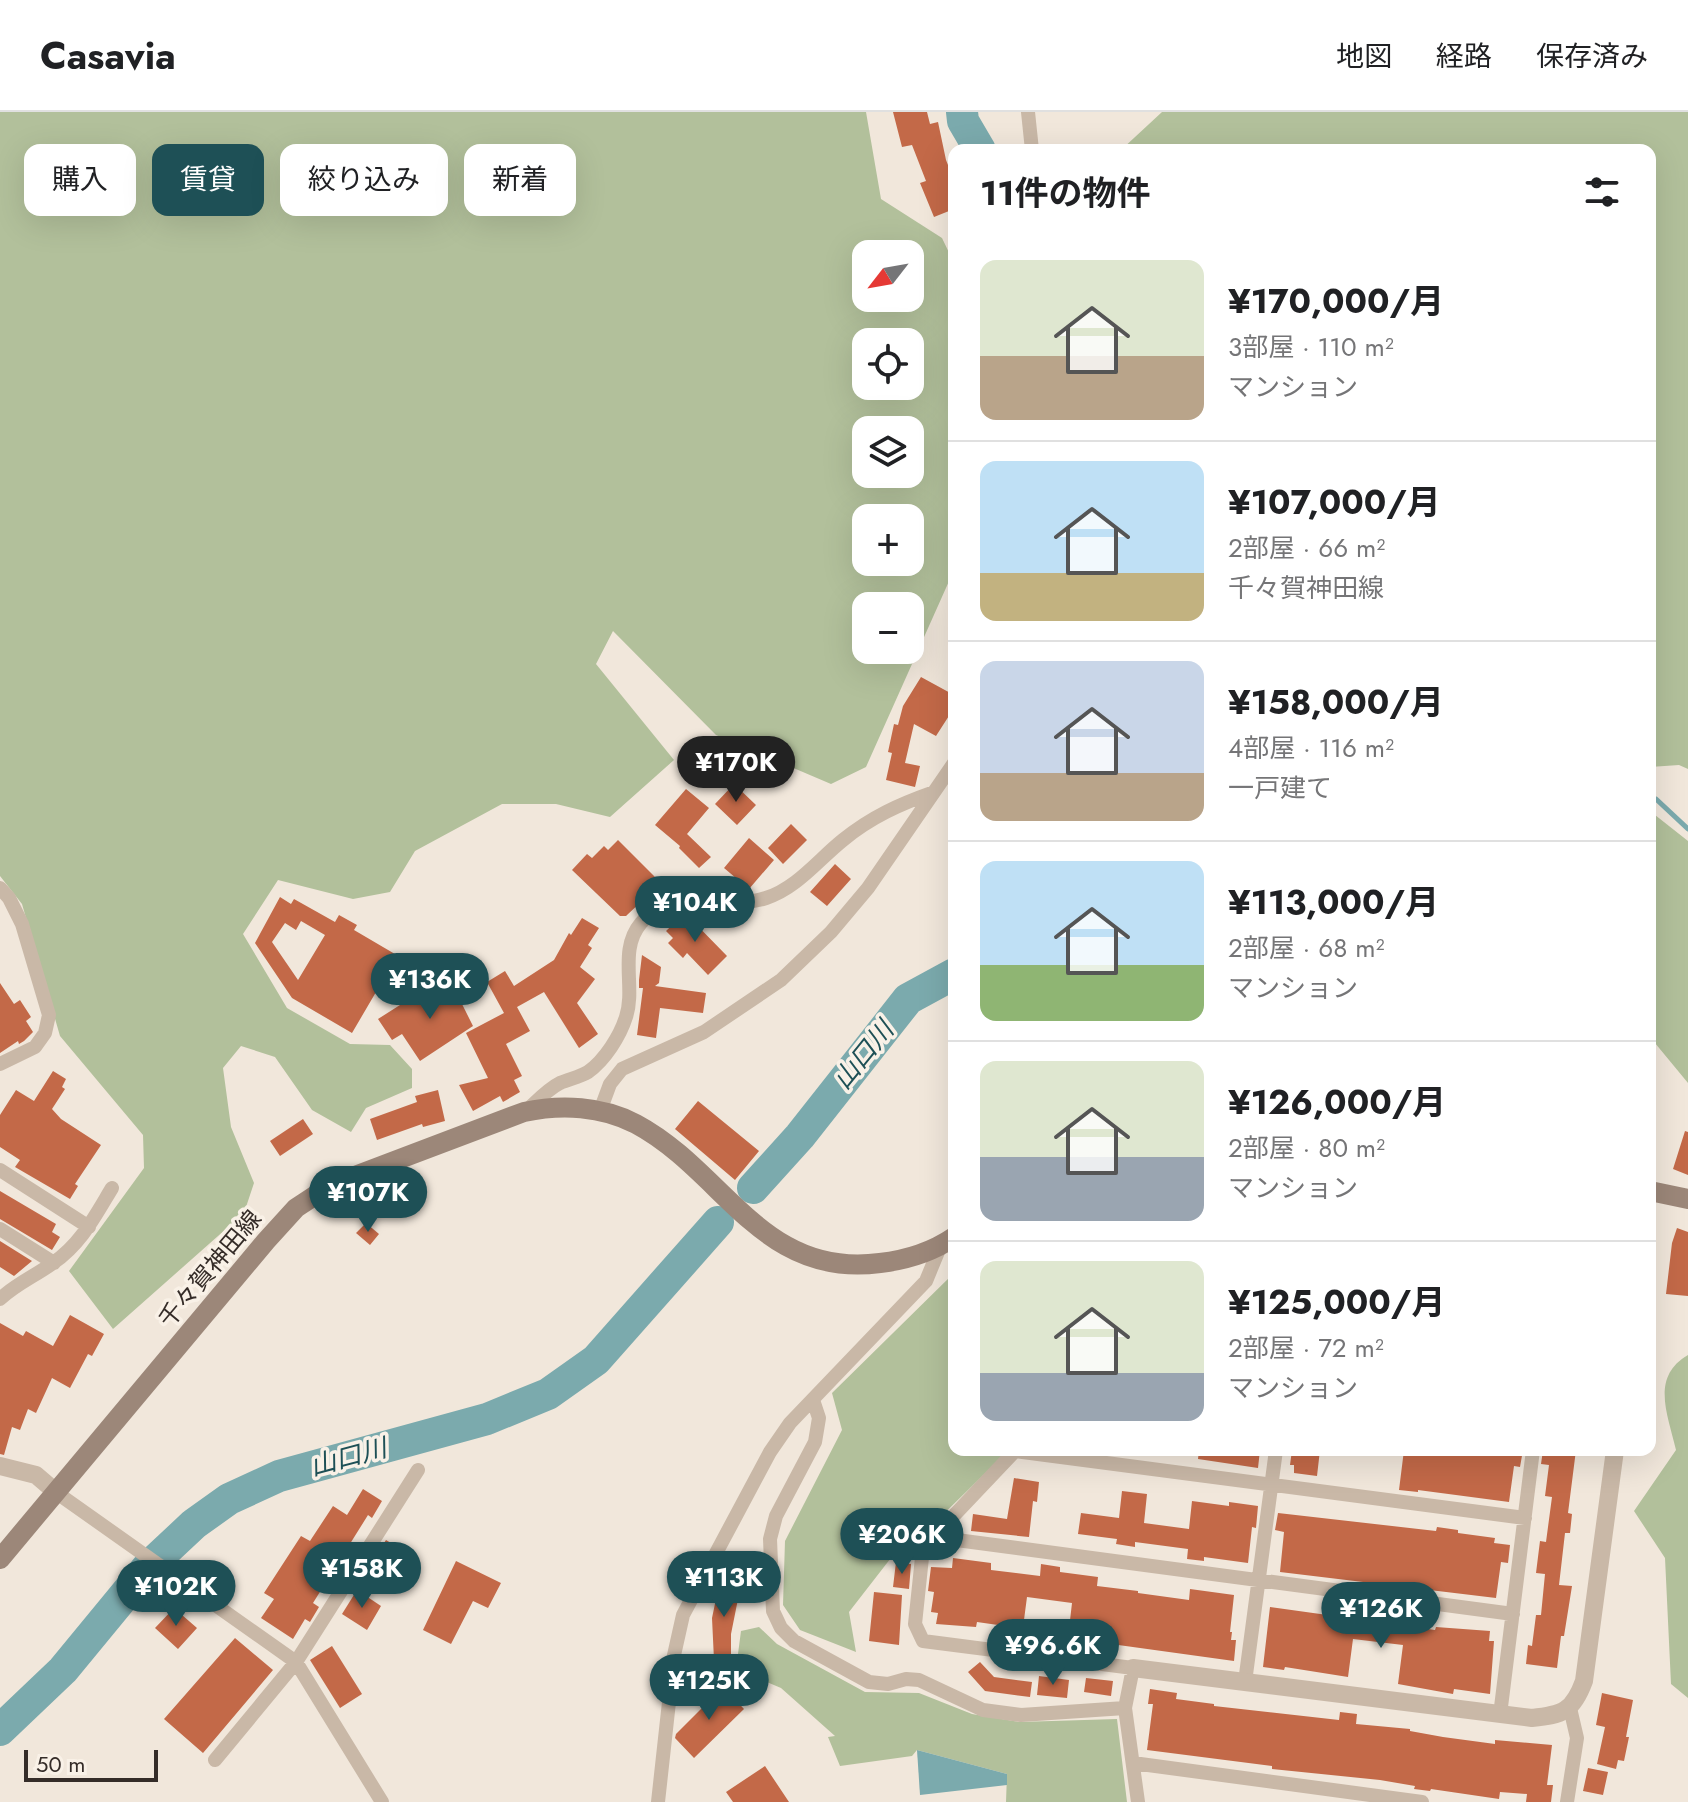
<!DOCTYPE html>
<html lang="ja">
<head>
<meta charset="utf-8">
<style>
	:root { --surface:#fff; --page:#f6f6f6; --text:#202124; --muted:#757577; --line:#e0e0e0; --accent:#1e5056 }
	body { margin:0; font-family:Jost,"Noto Sans JP",sans-serif; background:var(--page); color:var(--text); height:100vh; display:flex; flex-direction:column; font-size:30px; white-space:nowrap }
	* { box-sizing:border-box; margin:0 }
	p { font-size:26px; color:var(--muted) }
	.icon { flex:none; width:44px; height:44px; fill:none; stroke:currentColor; stroke-width:2; stroke-linecap:round; stroke-linejoin:round }
	.map { position:relative; flex:1; overflow:hidden }
	.sheet { position:absolute; left:948px; top:32px; width:708px; height:1312px; display:flex; flex-direction:column; background:var(--surface); border-radius:16px; box-shadow:0 8px 32px #0002 }
	.sheet>* { flex:none }
	.hud { position:absolute; left:24px; top:32px; width:760px; height:72px; display:flex; gap:16px }
	.needle { width:52px; rotate:239deg }
	.buttons { position:absolute; left:852px; top:128px; display:grid; gap:16px }
	.buttons a { display:grid; place-items:center; width:72px; height:72px; border-radius:16px; background:var(--surface); box-shadow:0 8px 32px #0002; font-size:40px }
	.scale { position:absolute; left:24px; bottom:20px; width:134px; box-sizing:border-box; padding-left:8px; border:4px solid #352c28; border-top:0; font-size:22px; line-height:28px; white-space:nowrap; color:#352c28; -webkit-text-stroke:6px #f9f1e7; paint-order:stroke }
	.price { position:absolute; translate:-50% -68px; padding:0 18px; border-radius:28px; background:var(--accent); color:#fff; font-size:26px; line-height:52px; filter:drop-shadow(0 2px 4px #0008) }
	.price::after { content:''; position:absolute; left:50%; top:48px; width:24px; height:18px; margin-left:-12px; background:inherit; clip-path:polygon(0 0,100% 0,50% 100%) }
	.price.selected { background:#222; color:#fff }
	ul { padding:0; list-style:none }
	li { display:flex; align-items:center; gap:24px; height:200px; padding:0 32px }
	li+li { border-top:2px solid var(--line) }
	li span { display:grid; place-items:center; flex:none; width:224px; height:160px; border-radius:16px; color:#555 }
	li>.icon { margin-inline-start:auto }
	span .icon { width:96px; height:96px; fill:#fffc; stroke-width:1 }
	li b { font-size:34px }
	h2 { display:flex; justify-content:space-between; align-items:center; height:96px; padding:0 32px; font-size:34px }
	.tag { padding:0 28px; border-radius:16px; background:var(--surface); box-shadow:0 8px 32px #0002; font-size:28px; line-height:72px }
	.tag.selected { background:var(--accent); color:#fff }
	header { display:flex; align-items:center; gap:48px; box-sizing:border-box; height:112px; padding:0 40px; background:var(--surface); border-bottom:2px solid var(--line) }
	header strong { font-size:38px }
	nav { display:flex; gap:44px; margin-inline-start:auto; font-size:28px }
	.map>svg:first-child { display:block }
	.green { fill:#b2c09b; fill-rule:evenodd }
	.water { fill:#7baaad }
	.lines { fill:none; stroke-linecap:round; stroke-linejoin:round }
	.stream { stroke:#7baaad; stroke-width:5 }
	.river { stroke:#7baaad; stroke-width:32 }
	.building { fill:#c36948; fill-rule:evenodd }
	.minor { stroke:#c9b8a7; stroke-width:14 }
	.tertiary { stroke:#c9b8a7; stroke-width:18 }
	.secondary { stroke:#9c8779; stroke-width:20 }
	.labels { text-anchor:middle; stroke-width:7; stroke-linejoin:round; paint-order:stroke }
	.street-label { font-size:24px; fill:#352c28; stroke:#f9f1e7 }
	.water-label { font-size:26px; font-style:italic; fill:#1e5056; stroke:#f9f1e7 }
</style>
</head>
<body>
<header>
<strong>Casavia</strong>
<nav><a>地図</a><a>経路</a><a>保存済み</a></nav>
</header>
<div class="map">
<svg width="1688" height="1690" viewBox="0 0 1688 1690">
	<rect width="100%" height="100%" fill="#f1e7db"/>
	<path class="green" d="M 0,0 L 866,0 L 881,87 L 942,126 L 954,151 L 954,458 L 866,655 L 831,672 L 716,623 L 613,519 L 596,552 L 674,648 L 610,705 L 556,692 L 502,692 L 415,739 L 390,780 L 353,787 L 278,768 L 243,822 L 287,896 L 350,932 L 390,933 L 412,957 L 412,976 L 366,996 L 351,1020 L 312,998 L 275,945 L 241,934 L 223,956 L 231,1015 L 254,1071 L 244,1101 L 113,1217 L 69,1159 L 144,1056 L 143,1023 L 60,924 L 22,792 L 0,764 ZM 866,142 L 910,142 L 910,186 L 866,186 ZM 866,230 L 910,230 L 910,274 L 866,274 ZM 866,318 L 910,318 L 910,362 L 866,362 ZM 866,406 L 910,406 L 910,450 L 866,450 ZM 866,494 L 910,494 L 910,538 L 866,538 Z
		M 1162,0 L 1688,0 L 1688,657 L 1679,653 L 1650,655 L 1650,38 L 1121,38 Z
		M 1650,699 L 1688,729 L 1688,971 L 1650,925 Z
		M 954,1161 L 954,1338 L 1009,1338 L 917,1428 L 894,1442 L 849,1500 L 856,1540 L 800,1518 L 783,1493 L 785,1429 L 842,1318 L 832,1281 Z
		M 1688,1243 L 1688,1586 L 1671,1572 L 1665,1446 L 1634,1399 L 1676,1338 C 1668,1303 1650,1265 1688,1243 Z
		M 759,1515 L 777,1532 L 865,1580 L 919,1581 L 972,1602 L 1019,1610 L 1117,1607 L 1127,1690 L 1006,1690 L 1007,1662 L 917,1638 L 912,1644 L 840,1654 L 828,1625 L 835,1624 L 781,1576 L 736,1557 L 741,1519 Z"/>
	<path class="water" d="M 917,1638 L 1007,1662 L 1007,1673 L 920,1683 Z"/>
	<g class="lines">
		<path class="stream" d="M 1650,686 L 1656,687 L 1688,717"/>
		<path class="river" d="M 962,0 L 963,9 L 980,38
			M 753,1076 L 800,1024 L 908,887 L 954,862
			M 0,1618 L 63,1558 L 147,1456 L 194,1412 L 229,1387 L 279,1364 L 487,1307 L 548,1282 L 596,1248 L 718,1110"/>
	</g>
	<path class="building" d="M 893,0 L 927,0 L 930,12 L 938,10 L 946,48 L 954,68 L 954,97 L 934,105 L 920,71 L 926,69 L 912,33 L 902,35 Z
		M 921,565 L 954,583 L 954,596 L 936,624 L 914,612 L 905,651 L 920,654 L 915,675 L 886,668 L 892,641 L 888,640 L 894,612 L 898,613 L 903,594 Z
		M 734,672 L 756,693 L 737,713 L 715,692 Z
		M 686,677 L 709,696 L 687,722 L 711,745 L 699,756 L 679,736 L 680,734 L 655,713 Z
		M 791,712 L 807,728 L 783,752 L 768,736 Z
		M 749,726 L 774,748 L 749,777 L 724,756 Z
		M 618,728 L 661,771 L 626,804 L 620,804 L 572,758 L 587,742 L 592,746 L 604,734 L 608,738 Z
		M 835,752 L 851,767 L 827,794 L 810,780 Z
		M 280,785 L 291,792 L 294,787 L 335,810 L 339,803 L 357,813 L 354,818 L 400,845 L 389,865 L 386,863 L 352,921 L 292,886 L 255,831 ZM 301,809 L 325,823 L 298,868 L 272,830 L 285,811 L 296,818 Z
		M 685,801 L 727,844 L 708,863 L 687,841 L 683,846 L 668,831 L 673,826 L 666,819 Z
		M 582,806 L 599,816 L 588,833 L 592,836 L 580,855 L 595,867 L 577,891 L 598,922 L 579,936 L 544,880 L 517,895 L 530,919 L 506,932 L 522,964 L 514,968 L 520,980 L 503,990 L 500,984 L 473,999 L 459,973 L 488,966 L 466,921 L 504,901 L 487,870 L 505,859 L 514,874 L 554,848 L 569,821 L 571,823 Z
		M 642,843 L 661,855 L 659,871 L 655,874 L 706,881 L 703,901 L 660,896 L 656,926 L 637,923 L 643,876 L 639,876 L 639,868 Z
		M 0,871 L 14,892 L 20,888 L 31,905 L 26,909 L 33,920 L 24,929 L 19,932 L 18,929 L 0,941 Z
		M 464,871 L 473,886 L 462,892 L 473,914 L 420,949 L 402,922 L 392,928 L 378,907 L 411,886 L 415,892 L 422,887 L 426,892 Z
		M 53,959 L 66,967 L 62,975 L 65,977 L 52,997 L 61,1007 L 101,1033 L 75,1072 L 78,1074 L 70,1087 L 15,1055 L 20,1048 L 0,1035 L 0,1003 L 16,978 L 34,989 Z
		M 438,978 L 445,1009 L 423,1015 L 422,1012 L 377,1028 L 370,1007 L 417,990 L 415,984 Z
		M 698,989 L 759,1039 L 735,1068 L 675,1017 Z
		M 303,1007 L 313,1022 L 280,1044 L 270,1029 Z
		M 1685,1019 L 1688,1020 L 1688,1063 L 1673,1057 Z
		M 0,1079 L 56,1112 L 52,1120 L 60,1125 L 52,1138 L 0,1107 Z
		M 366,1111 L 379,1122 L 370,1133 L 356,1121 Z
		M 1677,1116 L 1688,1120 L 1688,1184 L 1666,1182 L 1672,1131 Z
		M 0,1129 L 32,1149 L 14,1164 L 0,1155 Z
		M 70,1203 L 104,1222 L 92,1244 L 88,1242 L 70,1276 L 52,1266 L 36,1301 L 28,1297 L 20,1318 L 12,1315 L 4,1343 L 0,1342 L 0,1211 L 23,1224 L 26,1219 L 53,1234 Z
		M 1199,1338 L 1260,1338 L 1258,1356 L 1198,1347 Z
		M 1292,1338 L 1320,1338 L 1317,1364 L 1294,1361 L 1294,1353 L 1290,1353 Z
		M 1404,1338 L 1523,1338 L 1520,1355 L 1514,1354 L 1509,1390 L 1418,1378 L 1418,1380 L 1399,1378 Z
		M 1543,1338 L 1576,1338 L 1568,1401 L 1572,1402 L 1570,1421 L 1565,1421 L 1559,1473 L 1572,1474 L 1564,1524 L 1561,1524 L 1557,1556 L 1526,1552 L 1528,1533 L 1532,1534 L 1536,1503 L 1541,1503 L 1545,1462 L 1536,1461 L 1540,1429 L 1546,1430 L 1552,1385 L 1545,1384 L 1549,1353 L 1541,1352 Z
		M 1014,1366 L 1039,1370 L 1037,1390 L 1033,1389 L 1029,1425 L 971,1419 L 973,1402 L 1007,1407 Z
		M 363,1377 L 382,1389 L 372,1406 L 368,1403 L 313,1491 L 319,1495 L 310,1510 L 305,1507 L 293,1527 L 261,1506 L 274,1487 L 264,1481 L 301,1424 L 310,1429 L 333,1394 L 347,1403 Z
		M 1122,1379 L 1147,1382 L 1144,1411 L 1189,1417 L 1192,1389 L 1229,1394 L 1229,1390 L 1258,1394 L 1256,1416 L 1252,1415 L 1248,1451 L 1204,1445 L 1204,1449 L 1187,1447 L 1188,1437 L 1135,1430 L 1135,1435 L 1116,1432 L 1117,1427 L 1078,1422 L 1081,1401 L 1119,1406 Z
		M 1278,1401 L 1436,1419 L 1437,1415 L 1458,1418 L 1458,1421 L 1495,1426 L 1494,1431 L 1510,1433 L 1508,1451 L 1501,1450 L 1496,1486 L 1280,1460 L 1284,1420 L 1275,1418 Z
		M 386,1428 L 414,1445 L 400,1467 L 372,1449 Z
		M 953,1446 L 991,1451 L 991,1458 L 1040,1464 L 1041,1452 L 1060,1455 L 1060,1460 L 1098,1465 L 1097,1474 L 1138,1479 L 1138,1481 L 1189,1488 L 1190,1477 L 1234,1483 L 1230,1520 L 1232,1520 L 1231,1528 L 1236,1528 L 1234,1549 L 1075,1527 L 1076,1518 L 1069,1517 L 1072,1491 L 1027,1485 L 1022,1523 L 1004,1520 L 1005,1514 L 977,1510 L 976,1515 L 936,1512 L 938,1501 L 931,1500 L 934,1480 L 928,1479 L 931,1455 L 952,1456 Z
		M 456,1449 L 501,1471 L 488,1496 L 473,1489 L 451,1532 L 423,1518 Z
		M 896,1450 L 911,1452 L 909,1477 L 893,1475 Z
		M 720,1468 L 741,1472 L 731,1522 L 731,1548 L 714,1548 L 712,1506 Z
		M 357,1478 L 381,1494 L 367,1518 L 342,1502 Z
		M 874,1480 L 902,1483 L 899,1533 L 869,1529 Z
		M 1270,1495 L 1435,1518 L 1436,1515 L 1490,1519 L 1489,1529 L 1494,1529 L 1490,1582 L 1454,1577 L 1453,1582 L 1398,1572 L 1403,1533 L 1353,1527 L 1348,1565 L 1285,1555 L 1284,1558 L 1263,1555 Z
		M 174,1496 L 197,1516 L 178,1537 L 155,1516 Z
		M 235,1526 L 273,1558 L 203,1641 L 164,1607 Z
		M 332,1534 L 362,1582 L 340,1596 L 310,1548 Z
		M 980,1550 L 994,1565 L 1032,1570 L 1030,1585 L 985,1579 L 968,1560 Z
		M 1039,1564 L 1069,1568 L 1067,1586 L 1037,1583 Z
		M 1086,1566 L 1113,1569 L 1111,1584 L 1084,1580 Z
		M 723,1575 L 744,1597 L 694,1646 L 675,1626 L 676,1622 Z
		M 1150,1577 L 1177,1581 L 1176,1587 L 1214,1592 L 1214,1594 L 1339,1608 L 1340,1600 L 1357,1602 L 1356,1612 L 1410,1617 L 1410,1619 L 1443,1625 L 1495,1632 L 1495,1628 L 1552,1633 L 1547,1673 L 1553,1673 L 1551,1690 L 1526,1690 L 1527,1682 L 1500,1680 L 1499,1687 L 1431,1677 L 1430,1679 L 1414,1677 L 1415,1674 L 1380,1668 L 1272,1657 L 1272,1654 L 1147,1638 L 1153,1592 L 1148,1592 Z
		M 1602,1581 L 1633,1588 L 1626,1625 L 1629,1625 L 1624,1649 L 1618,1648 L 1616,1657 L 1597,1652 L 1605,1615 L 1596,1613 Z
		M 765,1654 L 789,1690 L 733,1690 L 726,1680 Z
		M 1588,1656 L 1608,1660 L 1603,1683 L 1583,1679 Z"/>
	<g class="lines">
		<path class="minor" d="M 1028,0 L 1032,38
			M 0,776 L 9,786 L 22,812 L 49,903 L 45,921 L 35,935 L 0,952
			M 527,998 C 537,989 548,977 560,971 C 569,967 580,965 588,960 C 605,948 620,924 626,905 C 636,875 618,838 641,811 C 681,765 722,801 766,786 C 797,776 818,748 843,728 C 871,705 900,692 934,680
			M 600,999 L 610,972 L 622,957 L 704,920 L 781,868 L 831,820 L 868,776 L 954,651
			M 0,1058 L 89,1115
			M 0,1117 L 54,1151
			M 0,1187 C 16,1172 35,1164 53,1151 C 81,1132 95,1104 112,1076
			M 813,1288 L 819,1306 L 815,1330 L 776,1404 L 770,1427 L 773,1499 L 781,1516 L 794,1529 L 869,1570 L 888,1572 L 906,1567 L 919,1568 L 983,1598 L 1021,1603 L 1125,1596
			M 1016,1338 L 923,1436 L 915,1512 L 923,1529 L 1133,1556 L 1125,1596 L 1138,1690
			M 1015,1339 L 1525,1406
			M 57,1381 L 296,1550 L 382,1690
			M 934,1425 L 1513,1502
			M 1245,1570 L 1276,1338
			M 1500,1603 L 1533,1338
			M 215,1648 L 296,1550 L 418,1358
			M 1133,1651 L 1422,1690
			M 658,1690 L 670,1581 L 668,1570 L 683,1503 L 770,1340 L 790,1311 L 926,1169 L 940,1135
			M 1567,1690 L 1577,1626 L 1570,1596"/>
		<path class="tertiary" d="M 0,1354 L 36,1363 L 57,1381
			M 1133,1556 L 1532,1606 C 1563,1603 1573,1599 1584,1569 L 1615,1338"/>
		<path class="secondary" d="M 1650,1079 L 1688,1087
			M 0,1447 L 266,1129 L 296,1096 L 331,1073 L 524,1000 C 561,992 602,994 636,1012 C 724,1059 762,1167 880,1151 C 906,1148 932,1140 954,1125"/>
	</g>
	<g class="labels">
		<g class="street-label">
			<text transform="translate(210 1157) rotate(-50)" y="8">千々賀神田線</text>
		</g>
		<g class="water-label">
			<text transform="translate(863 943) rotate(-51)" y="9">山口川</text>
			<text transform="translate(348 1345) rotate(-15)" y="9">山口川</text>
		</g>
	</g>
</svg>
<div class="buttons">
<a><svg class="needle" viewBox="-14 -14 28 28"><path d="M0-13l5 13h-10z" fill="#e53935"/><path d="M0 13l5-13h-10z" fill="#757577"/></svg></a>
<a><svg class="icon" aria-label="locate" viewBox="0 0 24 24"><circle cx="12" cy="12" r="6"/><path d="M12 2v4M12 18v4M2 12h4M18 12h4"/></svg></a>
<a><svg class="icon" aria-label="layers" viewBox="0 0 24 24"><path d="M12 4l9 5-9 5-9-5zM3 14l9 5 9-5"/></svg></a>
<a>+</a>
<a>−</a>
</div>
<div class="scale">50 m</div>
<b class="price selected" style="left:736px;top:692px">¥170K</b>
<b class="price" style="left:695px;top:832px">¥104K</b>
<b class="price" style="left:430px;top:909px">¥136K</b>
<b class="price" style="left:368px;top:1122px">¥107K</b>
<b class="price" style="left:902px;top:1464px">¥206K</b>
<b class="price" style="left:362px;top:1498px">¥158K</b>
<b class="price" style="left:724px;top:1507px">¥113K</b>
<b class="price" style="left:176px;top:1516px">¥102K</b>
<b class="price" style="left:1381px;top:1538px">¥126K</b>
<b class="price" style="left:1053px;top:1575px">¥96.6K</b>
<b class="price" style="left:709px;top:1610px">¥125K</b>
<div class="hud">
<a class="tag">購入</a>
<a class="tag selected">賃貸</a>
<a class="tag">絞り込み</a>
<a class="tag">新着</a>
</div>
<section class="sheet">
<h2>11件の物件<svg class="icon" aria-label="filters" viewBox="0 0 24 24"><path d="M4 7h16M4 17h16"/><circle cx="9" cy="7" r="2"/><circle cx="15" cy="17" r="2"/></svg></h2>
<ul>
<li><span style="background:linear-gradient(#dfe7d0 60%,#b9a48a 0)"><svg class="icon" aria-label="home" viewBox="0 0 24 24"><path d="M3 11l9-7 9 7M6 9v11h12V9"/></svg></span><div><b>¥170,000/月</b><p>3部屋 · 110 m²</p><p>マンション</p></div></li>
<li><span style="background:linear-gradient(#bfe0f5 70%,#c2b280 0)"><svg class="icon" aria-label="home" viewBox="0 0 24 24"><path d="M3 11l9-7 9 7M6 9v11h12V9"/></svg></span><div><b>¥107,000/月</b><p>2部屋 · 66 m²</p><p>千々賀神田線</p></div></li>
<li><span style="background:linear-gradient(#c9d6e8 70%,#b9a48a 0)"><svg class="icon" aria-label="home" viewBox="0 0 24 24"><path d="M3 11l9-7 9 7M6 9v11h12V9"/></svg></span><div><b>¥158,000/月</b><p>4部屋 · 116 m²</p><p>一戸建て</p></div></li>
<li><span style="background:linear-gradient(#bfe0f5 65%,#8fb573 0)"><svg class="icon" aria-label="home" viewBox="0 0 24 24"><path d="M3 11l9-7 9 7M6 9v11h12V9"/></svg></span><div><b>¥113,000/月</b><p>2部屋 · 68 m²</p><p>マンション</p></div></li>
<li><span style="background:linear-gradient(#dfe7d0 60%,#9aa5b1 0)"><svg class="icon" aria-label="home" viewBox="0 0 24 24"><path d="M3 11l9-7 9 7M6 9v11h12V9"/></svg></span><div><b>¥126,000/月</b><p>2部屋 · 80 m²</p><p>マンション</p></div></li>
<li><span style="background:linear-gradient(#dfe7d0 70%,#9aa5b1 0)"><svg class="icon" aria-label="home" viewBox="0 0 24 24"><path d="M3 11l9-7 9 7M6 9v11h12V9"/></svg></span><div><b>¥125,000/月</b><p>2部屋 · 72 m²</p><p>マンション</p></div></li>
</ul>
</section>
</div>
</body>
</html>
